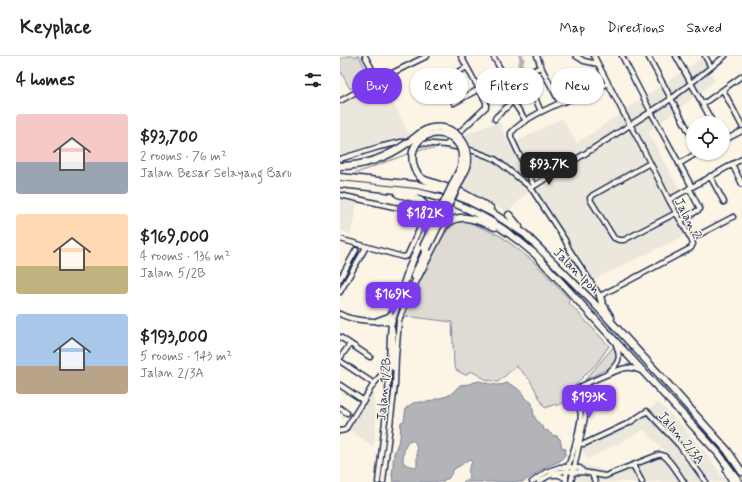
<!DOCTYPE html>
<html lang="en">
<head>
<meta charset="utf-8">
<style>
	:root { --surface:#fff; --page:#f2f2f2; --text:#222; --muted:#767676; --line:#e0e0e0; --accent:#7c3aed }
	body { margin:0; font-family:Mynerve,sans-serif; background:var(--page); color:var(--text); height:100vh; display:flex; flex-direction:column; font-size:15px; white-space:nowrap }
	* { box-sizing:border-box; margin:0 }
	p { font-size:13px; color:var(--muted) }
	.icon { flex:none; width:22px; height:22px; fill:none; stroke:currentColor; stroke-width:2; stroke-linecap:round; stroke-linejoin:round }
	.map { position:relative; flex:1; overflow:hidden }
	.sheet { display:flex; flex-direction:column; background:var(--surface); width:340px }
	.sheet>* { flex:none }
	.guide { position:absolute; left:12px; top:12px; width:330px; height:36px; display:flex; gap:8px }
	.buttons { position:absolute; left:346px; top:60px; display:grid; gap:8px }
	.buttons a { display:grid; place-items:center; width:44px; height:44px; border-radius:50%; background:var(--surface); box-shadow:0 1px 3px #0004; font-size:20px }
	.price { position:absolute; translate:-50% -34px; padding:0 9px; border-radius:8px; background:var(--accent); color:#fff; font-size:13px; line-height:26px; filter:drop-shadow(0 1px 2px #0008) }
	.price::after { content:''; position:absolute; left:50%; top:24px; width:12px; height:9px; margin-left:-6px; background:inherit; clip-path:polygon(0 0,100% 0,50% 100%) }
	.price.selected { background:#222; color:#fff }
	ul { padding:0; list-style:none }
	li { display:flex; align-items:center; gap:12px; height:100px; padding:0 16px }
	li span { display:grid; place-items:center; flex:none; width:112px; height:80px; border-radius:4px; color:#555 }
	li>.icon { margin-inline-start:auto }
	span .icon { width:48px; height:48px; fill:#fffc; stroke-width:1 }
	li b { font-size:17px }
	h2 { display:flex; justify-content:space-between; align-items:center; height:48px; padding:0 16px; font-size:17px }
	.pill { padding:0 14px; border-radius:18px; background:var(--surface); box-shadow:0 1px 3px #0004; font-size:14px; line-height:36px }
	.pill.selected { background:var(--accent); color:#fff }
	header { display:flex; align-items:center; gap:24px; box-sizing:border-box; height:56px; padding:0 20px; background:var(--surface); border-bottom:1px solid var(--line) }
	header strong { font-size:19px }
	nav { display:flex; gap:22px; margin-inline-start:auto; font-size:14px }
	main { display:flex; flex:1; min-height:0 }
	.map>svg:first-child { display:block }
	.built { fill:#ece7dc }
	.green { fill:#dfdbd4; stroke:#7d8599 }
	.water { fill:#b2b4b8; stroke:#767f94; fill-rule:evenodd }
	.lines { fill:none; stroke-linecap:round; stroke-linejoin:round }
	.stream { stroke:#767f94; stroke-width:1 }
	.river { stroke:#b2b4b8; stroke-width:5 }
	.minor-casing { stroke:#1b2f5e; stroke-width:7 }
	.highway-casing { stroke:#1b2f5e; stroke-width:9 }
	.minor { stroke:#fcf5e5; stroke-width:4 }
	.highway { stroke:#fcf5e5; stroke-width:6 }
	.highway-bridge-casing { stroke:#1b2f5e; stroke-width:9; stroke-linecap:butt }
	.highway-bridge { stroke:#fcf5e5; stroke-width:6 }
	.labels { text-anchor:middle; stroke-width:3; stroke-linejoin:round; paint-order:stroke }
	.street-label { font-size:13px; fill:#1b2f5e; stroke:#fcf5e5 }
</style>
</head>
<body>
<header>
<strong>Keyplace</strong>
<nav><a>Map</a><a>Directions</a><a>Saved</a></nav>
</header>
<main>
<section class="sheet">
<h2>4 homes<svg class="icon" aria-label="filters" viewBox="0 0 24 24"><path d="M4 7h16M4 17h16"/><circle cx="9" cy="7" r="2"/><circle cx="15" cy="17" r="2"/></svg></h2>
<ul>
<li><span style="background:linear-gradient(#f6c9c9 60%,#9aa5b1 0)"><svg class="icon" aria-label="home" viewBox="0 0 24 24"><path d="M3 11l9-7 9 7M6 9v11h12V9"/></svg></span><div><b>$93,700</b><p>2 rooms · 76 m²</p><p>Jalan Besar Selayang Baru</p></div></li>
<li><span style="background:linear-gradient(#ffd9b3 65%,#c2b280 0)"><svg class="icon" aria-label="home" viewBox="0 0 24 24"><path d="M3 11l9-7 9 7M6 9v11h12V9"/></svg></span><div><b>$169,000</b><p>4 rooms · 136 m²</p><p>Jalan 5/2B</p></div></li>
<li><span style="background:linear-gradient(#a9c7e8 65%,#b9a48a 0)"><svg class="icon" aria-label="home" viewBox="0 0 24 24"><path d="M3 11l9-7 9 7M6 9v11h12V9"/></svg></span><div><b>$193,000</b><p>5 rooms · 143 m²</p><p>Jalan 2/3A</p></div></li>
</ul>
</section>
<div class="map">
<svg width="402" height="426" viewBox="0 0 402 426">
	<rect width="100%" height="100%" fill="#fcf5e5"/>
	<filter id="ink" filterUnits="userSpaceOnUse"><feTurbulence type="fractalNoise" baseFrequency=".025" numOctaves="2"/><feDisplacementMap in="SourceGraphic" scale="8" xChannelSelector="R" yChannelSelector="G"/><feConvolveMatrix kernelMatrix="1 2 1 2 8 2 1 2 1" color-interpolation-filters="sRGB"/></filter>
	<g filter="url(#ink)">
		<path class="built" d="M 363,1 L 375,25 L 308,76 L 342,138 L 332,145 L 350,177 L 249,226 L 225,186 L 204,154 L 189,135 L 168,156 L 120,133 L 131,108 L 131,97 L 112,92 L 71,88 L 0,106 L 0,49 L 42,26 L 71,81 L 121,80 L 159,65 L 170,89 L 222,62 L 237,87 Z
			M 0,143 L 17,147 L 11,178 L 0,175 Z
			M 33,338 L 36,364 L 34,391 L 9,374 Z
			M 318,346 L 344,372 L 368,400 L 386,426 L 349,426 L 327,397 L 304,374 L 248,403 L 247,402 L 242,393 L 245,389 L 307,356 Z
			M 321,393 L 343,426 L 247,426 L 235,424 L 239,408 L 267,415 Z"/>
		<path class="green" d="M 7,0 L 19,0 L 30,22 L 10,33 L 0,14 L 0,3 Z
			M 120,165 L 126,165 L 161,180 L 194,206 L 230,244 L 228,246 L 269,290 L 257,307 L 233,331 L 230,339 L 224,346 L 217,350 L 216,348 L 205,352 L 190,324 L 176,310 L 158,326 L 147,324 L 131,315 L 125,319 L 116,314 L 114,309 L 112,266 L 65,260 L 70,245 L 90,201 L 103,180 L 114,166 Z
			M 275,289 C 277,298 279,302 273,310 L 245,324 Z"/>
		<path class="water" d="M 140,325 C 149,328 158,331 167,327 C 175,330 183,335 185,343 L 187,343 L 192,347 C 193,351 193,356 194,360 C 197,366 202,369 205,375 L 207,374 L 212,379 L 217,380 L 220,383 L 222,392 L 226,393 L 225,399 L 220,405 L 204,412 L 183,426 L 123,426 C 132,421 127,420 129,412 C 130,410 131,408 132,406 L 129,403 L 121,409 L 114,413 L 108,423 L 104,423 L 103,426 L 63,426 L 63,425 L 53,426 L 52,419 L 53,411 L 53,406 L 54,397 L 60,382 L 61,366 L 64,365 L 65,358 L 66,352 L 73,347 L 79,346 L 87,346 L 96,343 L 107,340 L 111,338 L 120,329 L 129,328 L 135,326 ZM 72,384 C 74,386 76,386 76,389 C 77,391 77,407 77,410 L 75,411 L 67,409 L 63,406 C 63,398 64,392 68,385 Z"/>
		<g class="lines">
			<path class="stream" d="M 77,95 L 81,93 L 94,93
				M 15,117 L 19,116 L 70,97"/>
			<path class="river" d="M 157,58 L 164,51 L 169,44 L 182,4 L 181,0"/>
			<g class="minor-casing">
				<path id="minor" d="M 25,0 L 38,24
					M 153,0 L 169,28 L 175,32
					M 197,0 L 201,11 L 220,47
					M 236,0 L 244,5 L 258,8
					M 282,0 L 311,56 L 352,131
					M 308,0 L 353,83
					M 336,0 L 373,67
					M 365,0 L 371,11
					M 102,25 L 127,11
					M 192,34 L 201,56
					M 383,34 L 402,70
					M 172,44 L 186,65
					M 0,45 L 38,24 L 87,0
					M 114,47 L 139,33
					M 363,48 L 402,20
					M 155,63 L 156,61 C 161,56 169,51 172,45 C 176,37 175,28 180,20 L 201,11
					M 383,85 L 402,75
					M 78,87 L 106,89 L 134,95 L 155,103 L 191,132 L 225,184 L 229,193 L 260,240 L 351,192 L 353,188 L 351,183 L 330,146 L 296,79 L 284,58 L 254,0
					M 106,89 L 146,51 L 146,46 L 121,0
					M 0,103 L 39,91 L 61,86 L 69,86
					M 310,107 L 253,139 L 250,142 L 251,145 L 274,182 L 279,184 L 284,184 L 336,157
					M 339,108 L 357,97
					M 392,108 L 402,128
					M 370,120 L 384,146
					M 194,130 L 171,81 L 171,77 C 183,63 213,49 231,43 C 236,42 241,42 246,40 C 253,37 261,31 268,27
					M 191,132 L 331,43 L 385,0
					M 0,139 L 81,157 L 84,160 L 84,163 L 67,200 L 63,201 L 0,183
					M 329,144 L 402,103
					M 341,165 L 360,153 L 349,132
					M 351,183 L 393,161
					M 0,223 L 16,194
					M 0,236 L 26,191
					M 0,258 C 14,266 35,264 51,267
					M 52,271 L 53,278 L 53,312
					M 0,281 L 30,301
					M 0,302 L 10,288
					M 0,305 L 33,327 L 33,329
					M 268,317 C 278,308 282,302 276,289
					M 0,329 L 24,345
					M 0,352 L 7,357
					M 0,375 L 5,374 L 33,329 L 49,309
					M 236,387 L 244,388 L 289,367 L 307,355 L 339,389 L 366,426
					M 293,409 L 302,426
					M 252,418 L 255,426
					M 214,419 C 219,418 222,420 226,423
					M 38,426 L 48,339 L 50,279 L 51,267
					M 43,426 L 55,329 L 56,301 L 59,265 L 67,242
					M 192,426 L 206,416 L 220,411 L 229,411 L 240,412 L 243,416 L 265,420 L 318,399 C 321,399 321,398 324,400 C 330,404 340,420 344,426
					M 199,426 C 207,420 216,415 226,415 C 232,416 237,417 243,416
					M 226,426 C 225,416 230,405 233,396 C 236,387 238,377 240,366 C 241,362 241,358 240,354 C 239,348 232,341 236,334 C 240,329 279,313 286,312 C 292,311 296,313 301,315
					M 231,426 L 246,357 L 244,351 L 237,333"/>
			</g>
			<g class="highway-casing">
				<path id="highway" d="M 75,114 L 80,121 L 85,124 L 121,136 L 150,152
					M 0,121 L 77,129 L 101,134 L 127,144 L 151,156 L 185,178 L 252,245 L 327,327 L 387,394 L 402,416
					M 0,128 L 76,136 C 122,145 161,168 196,199 L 378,397 L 399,426
					M 169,159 L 179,171
					M 74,220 L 87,193
					M 260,240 L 262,247 L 271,262
					M 67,242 L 104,170 C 120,155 137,164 155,171
					M 38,265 L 49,261 L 54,256
					M 51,267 L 69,213 L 90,163 L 88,153 L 85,149 L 81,145 L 74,142 L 58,138
					M 387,415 L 393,426"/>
			</g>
			<use href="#minor" class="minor"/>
			<use href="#highway" class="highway"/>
			<g class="highway-bridge-casing">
				<path id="highway-bridge" d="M 0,110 C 25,110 48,101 69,86 C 76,81 83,73 92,72 C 115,68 132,89 127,111 L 87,193
					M 75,114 C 58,68 132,64 121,111 L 83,191"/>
			</g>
			<use href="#highway-bridge" class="highway-bridge"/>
		</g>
	</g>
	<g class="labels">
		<g class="street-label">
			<text transform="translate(349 162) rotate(63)" y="5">Jalan 2</text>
			<text transform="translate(237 214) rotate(45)" y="5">Jalan Ipoh</text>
			<text transform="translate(43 333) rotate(-85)" y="5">Jalan 1/2B</text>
			<text transform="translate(342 381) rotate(50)" y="5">Jalan 2/3A</text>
		</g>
	</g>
</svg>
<div class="buttons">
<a><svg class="icon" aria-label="locate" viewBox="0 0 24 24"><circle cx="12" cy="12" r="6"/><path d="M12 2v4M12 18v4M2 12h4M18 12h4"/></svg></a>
</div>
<b class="price selected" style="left:209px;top:130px">$93.7K</b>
<b class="price" style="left:85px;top:179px">$182K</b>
<b class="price" style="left:53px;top:260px">$169K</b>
<b class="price" style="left:249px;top:363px">$193K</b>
<div class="guide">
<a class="pill selected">Buy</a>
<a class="pill">Rent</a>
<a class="pill">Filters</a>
<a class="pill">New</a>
</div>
</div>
</main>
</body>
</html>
